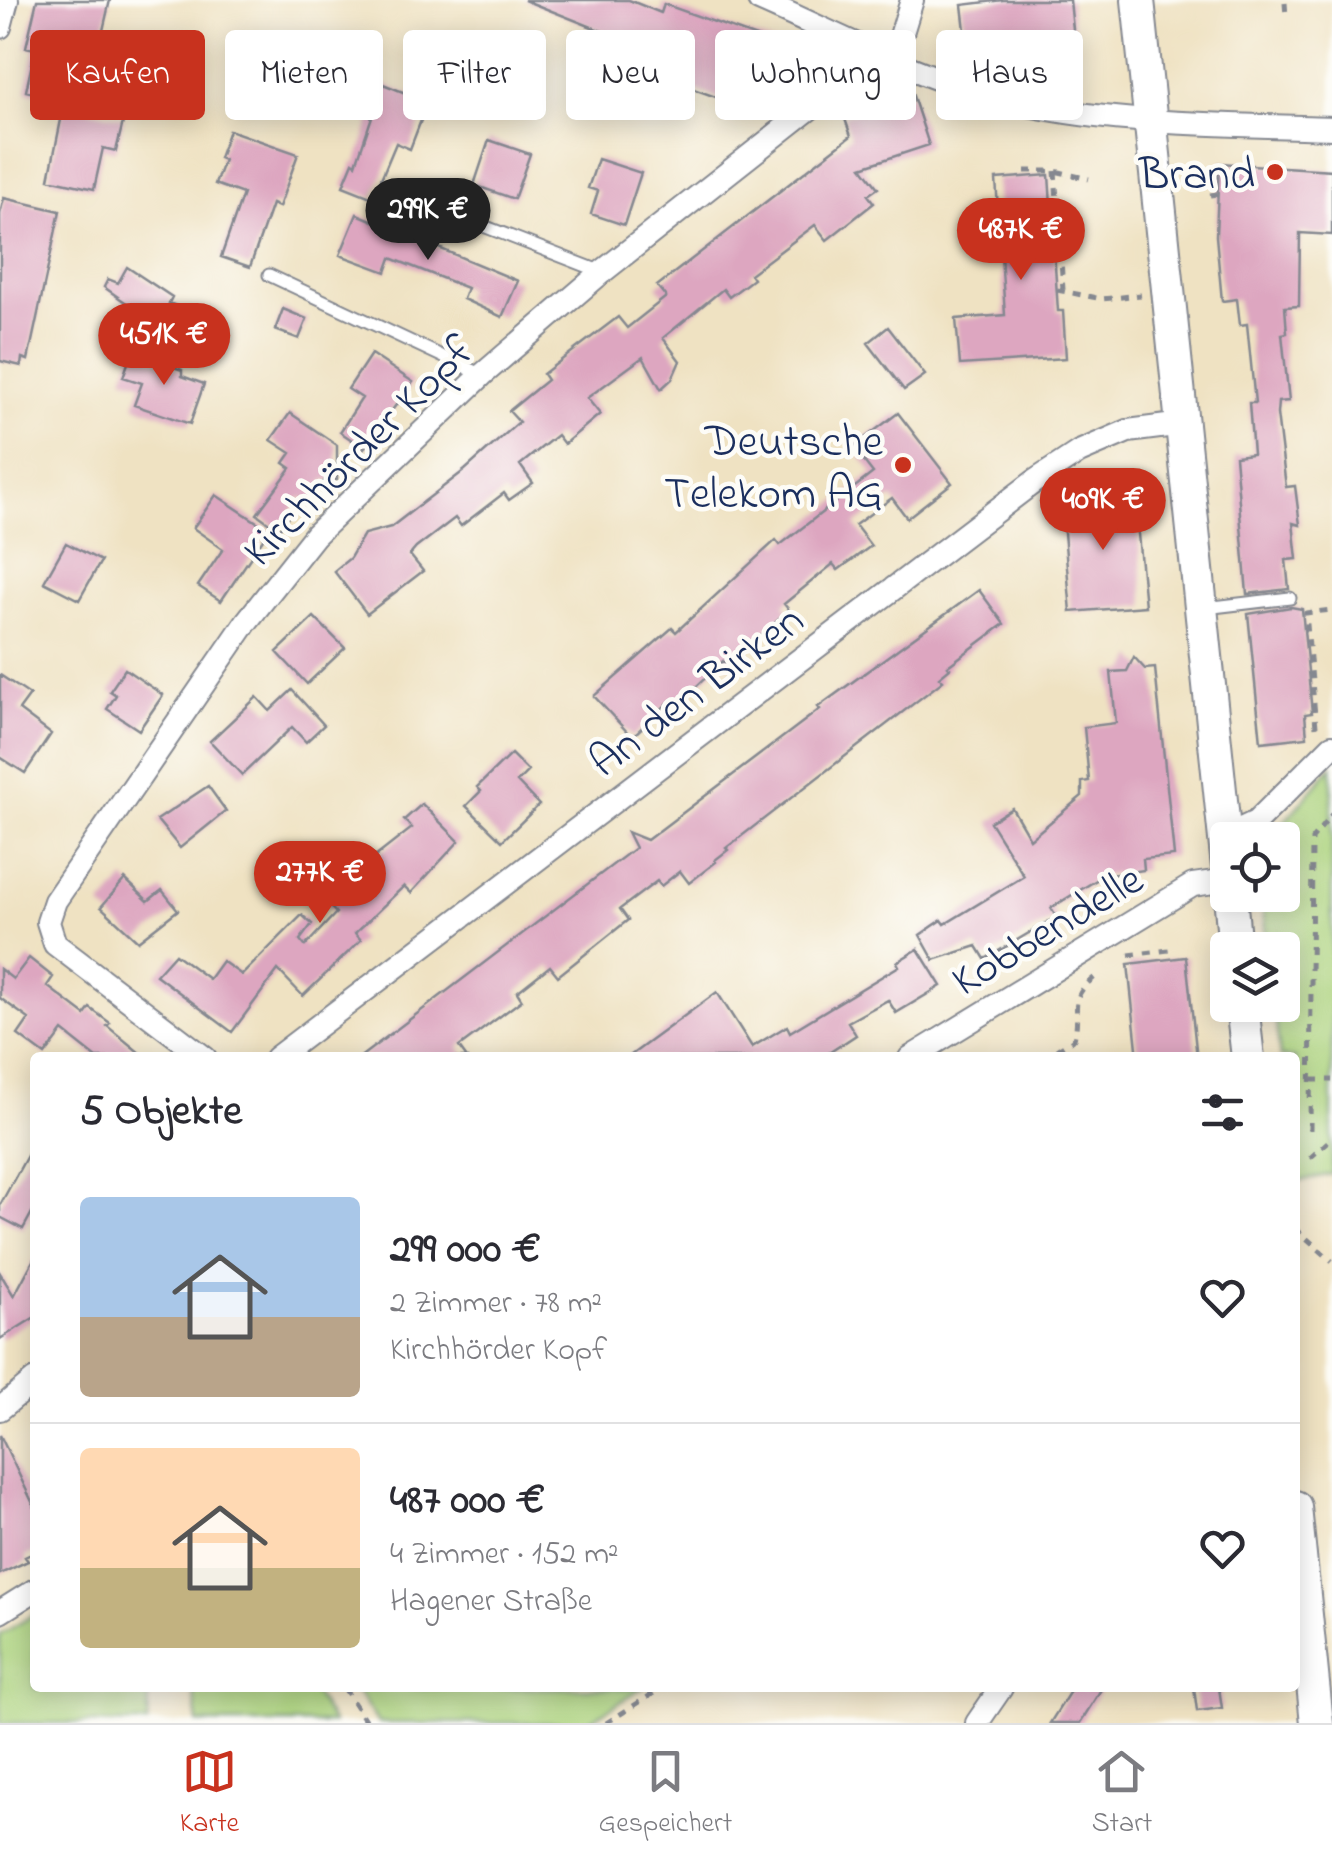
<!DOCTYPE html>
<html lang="de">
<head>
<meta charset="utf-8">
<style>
	:root { --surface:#fff; --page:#f2f2f3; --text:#2b2b33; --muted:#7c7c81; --line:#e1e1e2; --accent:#c8321e }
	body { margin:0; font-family:"Indie Flower",sans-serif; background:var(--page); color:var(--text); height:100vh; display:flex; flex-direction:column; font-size:38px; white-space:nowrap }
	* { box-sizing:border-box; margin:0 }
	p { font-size:32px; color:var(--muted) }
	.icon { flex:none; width:55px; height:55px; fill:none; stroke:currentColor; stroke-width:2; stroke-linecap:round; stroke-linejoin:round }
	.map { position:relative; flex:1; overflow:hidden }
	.drawer { position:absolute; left:30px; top:1052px; width:1270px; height:640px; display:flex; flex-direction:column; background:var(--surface); border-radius:10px; box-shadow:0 5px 25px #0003 }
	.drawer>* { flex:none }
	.banner { position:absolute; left:30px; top:30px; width:1272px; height:90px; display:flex; gap:20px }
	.fabs { position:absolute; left:1210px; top:822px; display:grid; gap:20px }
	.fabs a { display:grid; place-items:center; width:90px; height:90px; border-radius:10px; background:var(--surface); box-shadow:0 5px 25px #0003; font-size:50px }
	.price { position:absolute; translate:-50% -85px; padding:0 22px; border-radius:35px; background:var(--accent); color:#fff; font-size:32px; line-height:65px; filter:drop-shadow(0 2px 5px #0008) }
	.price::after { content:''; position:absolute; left:50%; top:60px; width:30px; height:22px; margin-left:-15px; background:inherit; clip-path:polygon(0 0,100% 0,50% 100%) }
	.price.on { background:#222; color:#fff }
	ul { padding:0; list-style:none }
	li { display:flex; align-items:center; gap:30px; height:250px; padding:0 50px }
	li+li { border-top:2px solid var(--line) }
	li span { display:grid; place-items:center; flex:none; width:280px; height:200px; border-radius:10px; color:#555 }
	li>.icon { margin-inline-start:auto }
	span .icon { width:120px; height:120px; fill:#fffc; stroke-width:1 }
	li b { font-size:42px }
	h2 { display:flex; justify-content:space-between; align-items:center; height:120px; padding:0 50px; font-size:42px }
	.chip { padding:0 35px; border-radius:10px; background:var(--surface); box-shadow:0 5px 25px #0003; font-size:35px; line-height:90px }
	.chip.on { background:var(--accent); color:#fff }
	.dock { display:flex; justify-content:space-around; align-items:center; height:140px; border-top:2px solid var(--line); background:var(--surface); font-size:28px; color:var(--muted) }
	.dock a { display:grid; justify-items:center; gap:5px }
	.dock .on { color:var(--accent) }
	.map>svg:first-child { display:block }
	.green { fill:#abd27d; stroke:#63806e; stroke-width:2.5 }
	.building { fill:#dda6c0 }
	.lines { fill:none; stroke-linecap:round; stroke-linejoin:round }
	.lane-casing { stroke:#858890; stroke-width:15 }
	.street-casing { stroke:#858890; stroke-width:26 }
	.secondary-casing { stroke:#858890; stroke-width:36 }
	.path { stroke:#858890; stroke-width:5; stroke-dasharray:8 8; stroke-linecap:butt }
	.lane { stroke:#fff; stroke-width:11 }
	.street { stroke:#fff; stroke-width:22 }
	.secondary { stroke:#fff; stroke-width:32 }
	.poi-dot { fill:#c8321e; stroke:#fdfcf7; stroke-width:4 }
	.labels { text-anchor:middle; stroke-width:9; stroke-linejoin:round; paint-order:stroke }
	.poi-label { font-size:45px; fill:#1b2f5e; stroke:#fdfcf7; text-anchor:end }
	.street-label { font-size:45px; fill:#1b2f5e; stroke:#fdfcf7 }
</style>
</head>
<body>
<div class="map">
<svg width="1332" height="1723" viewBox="0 0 1332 1723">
	<rect width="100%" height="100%" fill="#fdfcf7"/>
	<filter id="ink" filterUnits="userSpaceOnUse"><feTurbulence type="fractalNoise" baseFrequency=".01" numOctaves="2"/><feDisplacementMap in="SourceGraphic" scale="20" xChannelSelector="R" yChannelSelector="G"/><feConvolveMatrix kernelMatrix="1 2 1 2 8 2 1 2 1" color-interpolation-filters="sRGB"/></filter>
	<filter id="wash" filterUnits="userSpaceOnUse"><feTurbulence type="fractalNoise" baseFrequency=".0048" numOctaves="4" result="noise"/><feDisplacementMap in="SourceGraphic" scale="40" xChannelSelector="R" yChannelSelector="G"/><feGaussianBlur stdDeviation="2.25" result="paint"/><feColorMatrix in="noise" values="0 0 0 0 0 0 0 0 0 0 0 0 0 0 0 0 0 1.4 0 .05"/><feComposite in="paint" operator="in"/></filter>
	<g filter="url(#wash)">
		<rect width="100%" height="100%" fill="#efe2c2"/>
		<path class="green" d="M 1332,766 L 1332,1174 L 1295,1182 L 1295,1058 L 1280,1057 L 1274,1005 L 1282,1005 L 1282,950 L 1268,950 L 1261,895 L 1282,895 L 1282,840 L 1269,840 Z
			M 35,1614 L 35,1688 L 145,1688 L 149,1695 L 148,1723 L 0,1723 L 0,1635 Z
			M 193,1688 L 311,1688 L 333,1723 L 198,1723 Z
			M 355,1688 L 643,1688 L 586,1723 L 378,1723 Z"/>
		<g id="blocks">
			<path class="building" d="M 37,0 L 110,0 L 86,105 L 26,91 L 35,49 L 26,47 Z
				M 524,0 L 629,0 L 661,13 L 664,4 L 793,50 L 769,116 L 640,70 L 644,60 L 614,50 L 616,44 L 599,38 L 602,31 Z
				M 1003,0 L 1070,0 L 1079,88 L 1039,92 L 970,72 L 962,5 Z
				M 383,84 L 428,102 L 410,149 L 396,143 L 373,198 L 343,186 L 353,162 L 356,164 Z
				M 912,93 L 929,145 L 862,167 L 878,188 L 868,195 L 874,203 L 827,240 L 815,225 L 750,274 L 753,279 L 729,297 L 723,289 L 663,338 L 680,361 L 672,379 L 661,389 L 643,357 L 587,398 L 600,414 L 564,444 L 557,435 L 520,465 L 533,483 L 509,500 L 504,493 L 461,526 L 455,518 L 416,548 L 410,555 L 423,571 L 367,614 L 334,571 L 350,558 L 364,534 L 391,527 L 465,470 L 519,422 L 509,411 L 547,380 L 543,374 L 618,317 L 627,328 L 666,297 L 657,286 L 851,136 L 844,116 Z
				M 64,105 L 124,118 L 116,151 L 103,148 L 94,189 L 49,179 Z
				M 229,130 L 298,154 L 279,207 L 272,204 L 250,267 L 221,257 L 243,194 L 215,184 L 224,160 L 219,158 Z
				M 489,140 L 530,154 L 514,199 L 474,185 Z
				M 598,159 L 641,173 L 624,225 L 591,214 L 598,191 L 588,188 Z
				M 1219,163 L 1332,170 L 1332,235 L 1300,233 L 1299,306 L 1285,307 L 1287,333 L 1282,334 L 1289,401 L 1278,402 L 1277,414 L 1286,487 L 1295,486 L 1300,525 L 1293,523 L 1297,559 L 1286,560 L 1289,589 L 1247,594 L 1235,456 L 1253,454 L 1249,403 L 1255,403 L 1247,324 L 1240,325 L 1237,299 L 1222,301 L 1216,236 Z
				M 1049,175 L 1058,311 L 1063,311 L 1066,358 L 960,365 L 956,319 L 1005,315 L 996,179 Z
				M 4,198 L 60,211 L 28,360 L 22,358 L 21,366 L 0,361 L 0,214 Z
				M 357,214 L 518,281 L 502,317 L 463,299 L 467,288 L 391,258 L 386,272 L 340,255 Z
				M 127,267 L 172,297 L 169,303 L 198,315 L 180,341 L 104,287 L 108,279 L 118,283 Z
				M 283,309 L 307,319 L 299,339 L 275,330 Z
				M 888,327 L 925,375 L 904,390 L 868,343 Z
				M 132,352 L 182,370 L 182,376 L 204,384 L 190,424 L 134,405 L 142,383 L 123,377 Z
				M 371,354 L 413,382 L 364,448 L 340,432 L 362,398 L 348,389 Z
				M 290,413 L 337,445 L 337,480 L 325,480 L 310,503 L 301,497 L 279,530 L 257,514 L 291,468 L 284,463 L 291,453 L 271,440 Z
				M 898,413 L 952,483 L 907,518 L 892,498 L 855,525 L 871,546 L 838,570 L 833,564 L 784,604 L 789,610 L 728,666 L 723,661 L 675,707 L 670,701 L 632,737 L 594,696 L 672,628 L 676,632 L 776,540 L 780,545 L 873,473 L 853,447 Z
				M 1134,493 L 1145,606 L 1071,612 L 1061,499 Z
				M 216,495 L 269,530 L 221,601 L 198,586 L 223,549 L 193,528 Z
				M 66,543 L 101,561 L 79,600 L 44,582 Z
				M 979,590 L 1004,624 L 948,666 L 950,668 L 939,677 L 943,681 L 726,848 L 728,850 L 715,860 L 716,862 L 689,883 L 680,871 L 661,886 L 657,881 L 620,909 L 628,920 L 558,976 L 550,966 L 517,992 L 522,1000 L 459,1047 L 467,1058 L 359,1058 L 635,848 L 627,832 L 647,840 L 820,709 L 818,707 Z
				M 1291,607 L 1302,609 L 1312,713 L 1305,714 L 1307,737 L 1261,742 L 1248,614 Z
				M 314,617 L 345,648 L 307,684 L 277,652 Z
				M 1134,657 L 1145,669 L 1155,668 L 1174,856 L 1143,859 L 1144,870 L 1103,876 L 1051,908 L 1056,917 L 985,959 L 977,946 L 934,960 L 920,935 L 942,920 L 945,924 L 1024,876 L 990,822 L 1012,808 L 1030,839 L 1082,796 L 1082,782 L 1089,781 L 1084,727 L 1116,723 L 1111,672 L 1127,671 Z
				M 125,669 L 163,695 L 139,730 L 107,709 L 116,695 L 110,691 Z
				M 0,675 L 30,695 L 19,710 L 51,734 L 25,773 L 0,757 Z
				M 292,690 L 324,725 L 306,742 L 292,727 L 242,775 L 210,741 L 257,697 L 270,711 Z
				M 511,754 L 528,771 L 517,782 L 539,805 L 502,841 L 466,806 L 481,791 L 477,787 Z
				M 208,786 L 226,811 L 180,848 L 157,820 Z
				M 422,804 L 459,841 L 411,893 L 404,886 L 355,933 L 361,940 L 303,996 L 278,970 L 232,1032 L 156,975 L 175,954 L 209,979 L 222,961 L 242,975 L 302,915 L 312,924 L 300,940 L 305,946 L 336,913 L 325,901 L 345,882 L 341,878 L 344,875 L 337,867 L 354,851 L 366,864 L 412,828 L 404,820 Z
				M 125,879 L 148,901 L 162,890 L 178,910 L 138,941 L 101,907 Z
				M 918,949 L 941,986 L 896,1013 L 888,1000 L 848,1022 L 856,1035 L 821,1058 L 627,1058 L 717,992 L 752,1047 L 787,1026 L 790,1032 L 899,966 L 897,962 Z
				M 1186,957 L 1197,1058 L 1138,1058 L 1128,964 Z
				M 29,958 L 53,977 L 47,986 L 85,1015 L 90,1008 L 110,1023 L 107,1026 L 146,1058 L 97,1058 L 63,1031 L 45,1055 L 18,1035 L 29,1019 L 0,998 L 0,969 L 13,979 Z
				M 35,1141 L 35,1207 L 23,1229 L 0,1217 L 0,1205 Z
				M 35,1257 L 35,1317 L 0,1339 L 0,1273 L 14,1296 Z
				M 0,1435 L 35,1508 L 35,1552 L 25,1557 L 28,1561 L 0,1574 Z
				M 1072,1688 L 1102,1688 L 1080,1723 L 1050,1723 Z
				M 1194,1688 L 1219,1688 L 1222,1708 L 1197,1711 Z"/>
		</g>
	</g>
	<g filter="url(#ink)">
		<use href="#blocks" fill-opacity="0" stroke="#858890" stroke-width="2.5"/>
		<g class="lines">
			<g class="lane-casing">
				<path id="lane" d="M 414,199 L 602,272
					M 269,275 L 482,375
					M 1205,608 L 1290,598"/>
			</g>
			<g class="street-casing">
				<path id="street" d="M 759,0 C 837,34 916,77 999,98 C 1103,126 1224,124 1332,128
					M 0,27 L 7,0
					M 894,59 L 912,0
					M 1224,837 L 1256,822 L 1332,746
					M 205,1058 L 55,944 L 48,922 L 55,901 L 247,621 L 315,535 L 482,375 L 602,272 L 880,53
					M 276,1058 L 1035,481 L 1079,452 L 1128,431 L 1183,424
					M 910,1058 L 1193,885 L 1228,880
					M 0,1409 L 35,1380
					M 0,1612 L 35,1590
					M 977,1723 L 1001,1688"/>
			</g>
			<g class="secondary-casing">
				<path id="secondary" d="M 1138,0 L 1228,868
					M 1230,895 L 1235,950
					M 1242,1005 L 1248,1058
					M 1295,1507 L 1317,1723"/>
			</g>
			<path class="path" d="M 1285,3 L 1286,16
				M 1025,171 L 1055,171 L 1089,179
				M 1055,171 L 1063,290
				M 1210,195 L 1217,194
				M 1057,290 L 1102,299 L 1141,295
				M 1316,727 L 1306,613 L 1331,610
				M 1129,955 L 1176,949
				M 1043,1058 L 1074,1039 C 1082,1009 1066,1000 1095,977
				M 1295,1080 L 1332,1080
				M 1310,1130 L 1312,839 L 1332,814
				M 1310,1158 L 1332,1138
				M 1295,1228 L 1332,1261
				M 344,1688 L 367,1723
				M 606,1723 L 662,1688"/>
			<use href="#lane" class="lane"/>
			<use href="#street" class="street"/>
			<use href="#secondary" class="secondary"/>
		</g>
	</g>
	<g class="poi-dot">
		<circle cx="1275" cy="172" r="10"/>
		<circle cx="903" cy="465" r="10"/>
	</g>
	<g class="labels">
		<g class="poi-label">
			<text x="1255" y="188">Brand</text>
			<text x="883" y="455">Deutsche<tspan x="883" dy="52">Telekom AG</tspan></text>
		</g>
		<g class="street-label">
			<text transform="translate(357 449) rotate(-45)" y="16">Kirchhörder Kopf</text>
			<text transform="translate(695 689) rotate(-37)" y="16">An den Birken</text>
			<text transform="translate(1046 928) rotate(-31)" y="16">Kobbendelle</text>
		</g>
	</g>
</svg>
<div class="fabs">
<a><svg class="icon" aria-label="locate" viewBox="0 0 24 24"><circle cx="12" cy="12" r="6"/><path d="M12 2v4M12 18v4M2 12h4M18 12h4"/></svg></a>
<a><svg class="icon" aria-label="layers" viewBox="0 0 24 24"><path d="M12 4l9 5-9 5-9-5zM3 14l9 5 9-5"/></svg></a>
</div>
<b class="price on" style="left:428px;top:263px">299K €</b>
<b class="price" style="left:1021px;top:283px">487K €</b>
<b class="price" style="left:164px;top:388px">451K €</b>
<b class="price" style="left:1103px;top:553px">409K €</b>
<b class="price" style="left:320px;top:926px">277K €</b>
<div class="banner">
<a class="chip on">Kaufen</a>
<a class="chip">Mieten</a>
<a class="chip">Filter</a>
<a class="chip">Neu</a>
<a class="chip">Wohnung</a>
<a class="chip">Haus</a>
</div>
<section class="drawer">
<h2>5 Objekte<svg class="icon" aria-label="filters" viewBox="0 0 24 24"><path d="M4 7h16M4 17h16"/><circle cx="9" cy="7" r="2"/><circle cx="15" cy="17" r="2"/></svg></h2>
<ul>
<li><span style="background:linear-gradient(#a9c7e8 60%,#b9a48a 0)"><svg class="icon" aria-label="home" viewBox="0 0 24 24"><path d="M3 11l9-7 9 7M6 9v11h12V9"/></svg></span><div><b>299 000 €</b><p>2 Zimmer · 78 m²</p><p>Kirchhörder Kopf</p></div><svg class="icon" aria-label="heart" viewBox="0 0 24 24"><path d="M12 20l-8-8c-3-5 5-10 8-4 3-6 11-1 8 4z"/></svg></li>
<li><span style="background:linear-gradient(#ffd9b3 60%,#c2b280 0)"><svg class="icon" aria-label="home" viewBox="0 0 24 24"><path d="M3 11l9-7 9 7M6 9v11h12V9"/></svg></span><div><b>487 000 €</b><p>4 Zimmer · 152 m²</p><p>Hagener Straße</p></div><svg class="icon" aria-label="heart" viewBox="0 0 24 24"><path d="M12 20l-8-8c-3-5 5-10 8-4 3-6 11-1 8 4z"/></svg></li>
</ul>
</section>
</div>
<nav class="dock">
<a class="on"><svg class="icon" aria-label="map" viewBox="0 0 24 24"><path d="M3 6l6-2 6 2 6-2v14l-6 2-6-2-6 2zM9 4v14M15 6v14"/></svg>Karte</a>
<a><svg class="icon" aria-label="saved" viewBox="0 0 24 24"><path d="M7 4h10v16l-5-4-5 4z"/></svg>Gespeichert</a>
<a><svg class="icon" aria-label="home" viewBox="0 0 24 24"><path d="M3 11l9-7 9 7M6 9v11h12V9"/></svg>Start</a>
</nav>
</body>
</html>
